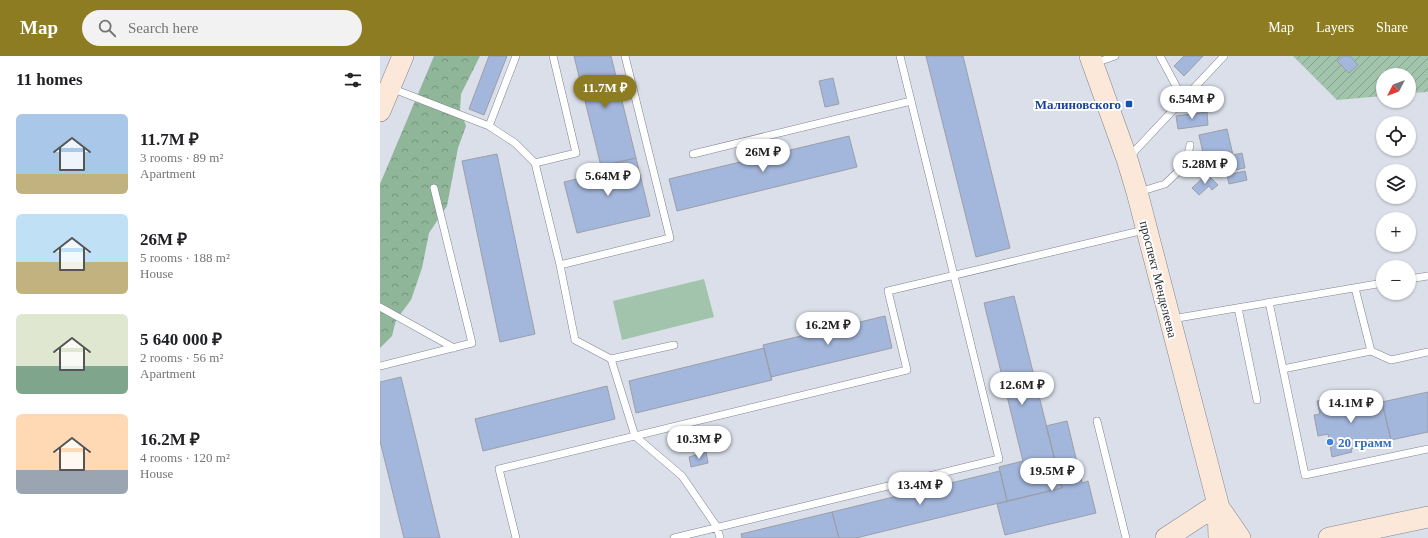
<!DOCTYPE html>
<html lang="en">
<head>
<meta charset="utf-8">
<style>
	:root { --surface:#fff; --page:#f2f2f2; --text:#202124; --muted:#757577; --accent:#8d7c22 }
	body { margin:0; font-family:Georgia,serif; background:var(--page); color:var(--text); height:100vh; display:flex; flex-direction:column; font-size:15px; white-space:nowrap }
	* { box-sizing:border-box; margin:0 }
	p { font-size:13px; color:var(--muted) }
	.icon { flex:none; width:22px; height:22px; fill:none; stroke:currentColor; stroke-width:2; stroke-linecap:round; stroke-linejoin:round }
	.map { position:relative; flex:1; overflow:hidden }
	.sheet { display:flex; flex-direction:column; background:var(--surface); width:380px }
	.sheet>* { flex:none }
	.needle { width:26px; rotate:228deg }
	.tools { position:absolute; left:996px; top:12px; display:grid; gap:8px }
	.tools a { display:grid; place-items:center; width:40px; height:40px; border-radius:50%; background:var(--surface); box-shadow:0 1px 3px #0004; font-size:20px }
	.price { position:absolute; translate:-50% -34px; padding:0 9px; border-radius:14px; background:#fff; color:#222; font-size:13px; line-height:26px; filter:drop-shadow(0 1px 2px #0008) }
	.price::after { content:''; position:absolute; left:50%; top:24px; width:12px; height:9px; margin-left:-6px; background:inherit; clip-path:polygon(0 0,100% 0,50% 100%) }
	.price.selected { background:var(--accent); color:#fff }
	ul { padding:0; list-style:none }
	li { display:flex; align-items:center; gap:12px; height:100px; padding:0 16px }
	li span { display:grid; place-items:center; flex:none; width:112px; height:80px; border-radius:6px; color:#555 }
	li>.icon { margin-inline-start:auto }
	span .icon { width:48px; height:48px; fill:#fffc; stroke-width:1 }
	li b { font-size:17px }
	h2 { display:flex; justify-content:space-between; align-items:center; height:48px; padding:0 16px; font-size:17px }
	header { display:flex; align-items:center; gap:24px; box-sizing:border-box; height:56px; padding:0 20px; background:var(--accent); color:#fff }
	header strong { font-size:19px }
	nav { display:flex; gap:22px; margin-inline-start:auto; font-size:14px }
	.search { width:280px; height:36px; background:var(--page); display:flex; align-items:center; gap:10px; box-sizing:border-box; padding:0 14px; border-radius:22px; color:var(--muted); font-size:15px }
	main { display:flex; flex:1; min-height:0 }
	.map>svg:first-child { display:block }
	.forest { fill:url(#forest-crowns) }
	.garden { fill:url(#garden-furrows) }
	.pitch { fill:#a3c4ac }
	.building { fill:#a3b6db; stroke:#9a9fa9 }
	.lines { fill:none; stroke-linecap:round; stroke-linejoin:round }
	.lane-casing { stroke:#7f848e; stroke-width:8 }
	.secondary-casing { stroke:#7f848e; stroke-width:22 }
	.lane { stroke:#fff; stroke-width:7 }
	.secondary { stroke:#fbe8d8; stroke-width:21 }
	.transit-dot { fill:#1a4fb4; stroke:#fff; stroke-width:1.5 }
	.shop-dot { fill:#3f7fe0; stroke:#fff; stroke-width:1.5 }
	.labels { text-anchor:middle; stroke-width:4; stroke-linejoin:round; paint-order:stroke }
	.transit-label { font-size:13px; font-weight:bold; fill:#164399; stroke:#fff; text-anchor:end }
	.street-label { font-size:13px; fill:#2d2f33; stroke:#fff }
	.shop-label { font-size:13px; font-weight:bold; fill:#366cbe; stroke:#fff; text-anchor:start }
</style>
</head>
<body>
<header>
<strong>Map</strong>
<div class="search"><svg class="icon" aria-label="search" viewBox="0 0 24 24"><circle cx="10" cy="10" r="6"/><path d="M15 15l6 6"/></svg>Search here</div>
<nav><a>Map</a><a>Layers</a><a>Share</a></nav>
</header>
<main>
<section class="sheet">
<h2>11 homes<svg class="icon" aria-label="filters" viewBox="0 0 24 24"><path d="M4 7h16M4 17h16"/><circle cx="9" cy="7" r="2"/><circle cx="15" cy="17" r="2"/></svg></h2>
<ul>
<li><span style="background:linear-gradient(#a9c7e8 75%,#c2b280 0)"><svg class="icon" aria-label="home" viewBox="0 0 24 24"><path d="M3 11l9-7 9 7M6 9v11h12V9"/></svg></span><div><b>11.7M ₽</b><p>3 rooms · 89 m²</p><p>Apartment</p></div></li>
<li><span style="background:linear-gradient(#bfe0f5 60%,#c2b280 0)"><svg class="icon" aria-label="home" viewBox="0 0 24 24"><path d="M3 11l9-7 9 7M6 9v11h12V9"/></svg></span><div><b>26M ₽</b><p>5 rooms · 188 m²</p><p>House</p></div></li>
<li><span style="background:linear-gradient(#dfe7d0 65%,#7fa58c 0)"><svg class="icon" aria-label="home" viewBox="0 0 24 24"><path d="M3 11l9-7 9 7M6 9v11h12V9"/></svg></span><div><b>5 640 000 ₽</b><p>2 rooms · 56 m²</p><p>Apartment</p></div></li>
<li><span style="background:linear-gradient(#ffd9b3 70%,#9aa5b1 0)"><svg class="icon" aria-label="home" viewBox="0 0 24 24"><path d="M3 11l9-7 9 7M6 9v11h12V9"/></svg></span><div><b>16.2M ₽</b><p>4 rooms · 120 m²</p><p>House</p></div></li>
</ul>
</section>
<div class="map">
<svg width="1048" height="482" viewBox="0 0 1048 482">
	<defs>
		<pattern id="forest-crowns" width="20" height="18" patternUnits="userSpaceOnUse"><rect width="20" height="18" fill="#90b69a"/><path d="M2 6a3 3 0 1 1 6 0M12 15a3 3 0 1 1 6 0" fill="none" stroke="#76947e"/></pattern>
		<pattern id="garden-furrows" width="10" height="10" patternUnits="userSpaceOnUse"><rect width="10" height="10" fill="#a3c4ac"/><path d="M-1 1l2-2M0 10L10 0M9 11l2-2" fill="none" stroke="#85a08d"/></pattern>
	</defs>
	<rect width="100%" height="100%" fill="#dadfea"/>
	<path class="forest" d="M 54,0 L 100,0 L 81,38 L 80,54 L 86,70 L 78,92 L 67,150 L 49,177 L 42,212 L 31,244 L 16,264 L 12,280 L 0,292 L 0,128 Z"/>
	<path class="garden" d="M 913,0 L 1048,0 L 1048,36 L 1029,37 L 1029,19 L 1003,19 L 1003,40 L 957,44 Z"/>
	<path class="pitch" d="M 324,223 L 334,261 L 242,284 L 233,245 Z"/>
	<path class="building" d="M 109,0 L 127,0 L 104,59 L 89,53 Z
		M 194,0 L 231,0 L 256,102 L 221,110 Z
		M 546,0 L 583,0 L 630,192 L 596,201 Z
		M 804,0 L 823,0 L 804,20 L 794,10 Z
		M 963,0 L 970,0 L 978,9 L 969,17 L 957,5 Z
		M 453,22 L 459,48 L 445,51 L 439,25 Z
		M 827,56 L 828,69 L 798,73 L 796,60 Z
		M 847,73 L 853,99 L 862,97 L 865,112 L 828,119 L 819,79 Z
		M 469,80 L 477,111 L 297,155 L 289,123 Z
		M 117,98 L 155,278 L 120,286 L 82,105 Z
		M 256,102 L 270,160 L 197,177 L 184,126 L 222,117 L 221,110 Z
		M 865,115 L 867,124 L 849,128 L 847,119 Z
		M 827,118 L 838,129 L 832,134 L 829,130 L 819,139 L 812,132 Z
		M 634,240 L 682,432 L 627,445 L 619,411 L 643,405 L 604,247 Z
		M 505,260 L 512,292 L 391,321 L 383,289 Z
		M 384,292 L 392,324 L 256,357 L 249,325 Z
		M 21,321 L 60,482 L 24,482 L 0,385 L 0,326 Z
		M 227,330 L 235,363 L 103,395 L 95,363 Z
		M 1048,336 L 1048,376 L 1011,384 L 1002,346 Z
		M 978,337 L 981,350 L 1002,346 L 1011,384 L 971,393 L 972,396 L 952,401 L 948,378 L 938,380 L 934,359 L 940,358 L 937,345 Z
		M 687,365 L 702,427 L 708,425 L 716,457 L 625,479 L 617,448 L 682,432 L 666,370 Z
		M 326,396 L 328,407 L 311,411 L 309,401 Z
		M 620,415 L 627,445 L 476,482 L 459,482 L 452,456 Z
		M 452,456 L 459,482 L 362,482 L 361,478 Z"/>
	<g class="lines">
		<g class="lane-casing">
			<path id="lane" d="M 780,0 L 803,43
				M 715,7 L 735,0
				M 11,32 L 109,70 L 135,87 L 155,107 L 180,209 L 195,284 L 231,303 L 255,380 L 302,420 L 337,471 L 340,482
				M 109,70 L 136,0
				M 313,98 L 531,45
				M 750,100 L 844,0
				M 155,107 L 196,97 L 173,0
				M 759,136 L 785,128 L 806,108 L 810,89
				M 180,209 L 290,182 L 245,0
				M 1029,223 L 1048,220
				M 975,232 L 991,295 L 1011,304 L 1048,296
				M 889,246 L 925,419 L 1048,393
				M 0,251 L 74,292
				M 858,252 L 877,344
				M 792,263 L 1003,227
				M 231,303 L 294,289
				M 0,310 L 92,287 L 54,132
				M 903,313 L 991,295
				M 717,365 L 746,482
				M 136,482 L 119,413 L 527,314 L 508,235 L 764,174
				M 294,482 L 619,403 L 520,0"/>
		</g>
		<g class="secondary-casing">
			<path id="secondary" d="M 710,0 L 747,103 L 757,136 L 838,448 L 839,482
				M 0,55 L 23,0
				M 838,450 L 860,482
				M 786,482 L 838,448
				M 949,482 L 1048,461"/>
		</g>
		<use href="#lane" class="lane"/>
		<use href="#secondary" class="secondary"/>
	</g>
	<rect class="transit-dot" x="745" y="44" width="8" height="8" rx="2"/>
	<circle class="shop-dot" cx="950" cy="386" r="4"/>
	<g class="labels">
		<g class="transit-label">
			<text x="741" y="53">Малиновского</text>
		</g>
		<g class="street-label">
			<text transform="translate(779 223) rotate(76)" y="5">проспект Менделеева</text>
		</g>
		<g class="shop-label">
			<text x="958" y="391">20 грамм</text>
		</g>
	</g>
</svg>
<div class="tools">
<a><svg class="needle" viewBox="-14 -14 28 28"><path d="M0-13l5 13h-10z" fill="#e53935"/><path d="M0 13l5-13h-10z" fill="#757577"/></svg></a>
<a><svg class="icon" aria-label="locate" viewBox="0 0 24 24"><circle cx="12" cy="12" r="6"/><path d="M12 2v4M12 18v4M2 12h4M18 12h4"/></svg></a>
<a><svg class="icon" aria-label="layers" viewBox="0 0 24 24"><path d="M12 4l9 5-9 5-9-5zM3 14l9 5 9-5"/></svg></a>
<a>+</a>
<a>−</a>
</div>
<b class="price selected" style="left:225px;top:53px">11.7M ₽</b>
<b class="price" style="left:812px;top:64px">6.54M ₽</b>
<b class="price" style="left:383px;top:117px">26M ₽</b>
<b class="price" style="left:825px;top:129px">5.28M ₽</b>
<b class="price" style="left:228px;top:141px">5.64M ₽</b>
<b class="price" style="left:448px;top:290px">16.2M ₽</b>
<b class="price" style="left:642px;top:350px">12.6M ₽</b>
<b class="price" style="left:971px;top:368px">14.1M ₽</b>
<b class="price" style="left:319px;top:404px">10.3M ₽</b>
<b class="price" style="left:672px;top:436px">19.5M ₽</b>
<b class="price" style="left:540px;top:450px">13.4M ₽</b>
</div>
</main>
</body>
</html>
